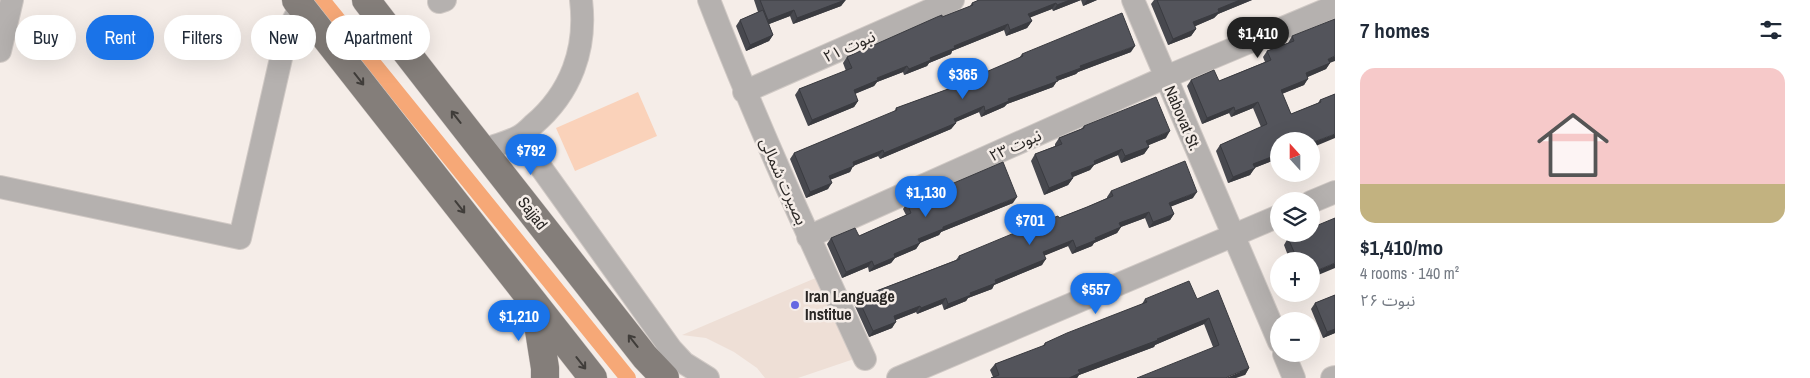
<!DOCTYPE html>
<html lang="en">
<head>
<meta charset="utf-8">
<style>
	:root { --surface:#fff; --page:#f6f6f7; --text:#1f2937; --muted:#747a83; --line:#e0e1e3; --accent:#1a73e8 }
	body { margin:0; font-family:"Archivo Narrow","Noto Sans Arabic",sans-serif; background:var(--page); color:var(--text); height:100vh; display:flex; flex-direction:column; font-size:19px; white-space:nowrap }
	* { box-sizing:border-box; margin:0 }
	p { font-size:16px; color:var(--muted) }
	.icon { flex:none; width:28px; height:28px; fill:none; stroke:currentColor; stroke-width:2; stroke-linecap:round; stroke-linejoin:round }
	.map { position:relative; flex:1; overflow:hidden }
	.drawer { display:flex; flex-direction:column; background:var(--surface); width:475px }
	.drawer>* { flex:none }
	.hud { position:absolute; left:15px; top:15px; width:475px; height:45px; display:flex; gap:10px }
	.needle { width:32px; rotate:339deg }
	.fabs { position:absolute; left:1270px; top:132px; display:grid; gap:10px }
	.fabs a { display:grid; place-items:center; width:50px; height:50px; border-radius:50%; background:var(--surface); box-shadow:0 5px 20px #0002; font-size:25px }
	.price { position:absolute; translate:-50% -42px; padding:0 11px; border-radius:18px; background:var(--accent); color:#fff; font-size:16px; line-height:32px; filter:drop-shadow(0 1px 2px #0008) }
	.price::after { content:''; position:absolute; left:50%; top:30px; width:15px; height:11px; margin-left:-8px; background:inherit; clip-path:polygon(0 0,100% 0,50% 100%) }
	.price.active { background:#222; color:#fff }
	ul { padding:0; list-style:none }
	li { display:grid; align-content:center; gap:10px; height:265px; padding:0 25px }
	li+li { border-top:1px solid var(--line) }
	li span { display:grid; place-items:center; height:155px; border-radius:15px; color:#555 }
	li>.icon { margin-inline-start:auto }
	span .icon { width:90px; height:90px; fill:#fffc; stroke-width:1 }
	li b { font-size:21px }
	h2 { display:flex; justify-content:space-between; align-items:center; height:60px; padding:0 25px; font-size:21px }
	.pill { padding:0 18px; border-radius:22px; background:var(--surface); box-shadow:0 5px 20px #0002; font-size:18px; line-height:45px }
	.pill.active { background:var(--accent); color:#fff }
	main { display:flex; flex:1; min-height:0 }
	.map>svg:first-child { display:block }
	.built { fill:#eedfd6 }
	.green { fill:#fad2ba }
	.lines { fill:none; stroke-linecap:round; stroke-linejoin:round }
	.canal { stroke:#f6a877; stroke-width:16 }
	.minor-casing { stroke:#d0c9c5; stroke-width:24 }
	.major-casing { stroke:#d0c9c5; stroke-width:29 }
	.minor { stroke:#b5b1af; stroke-width:22 }
	.major { stroke:#847e7a; stroke-width:28 }
	.wall { fill:#47484e }
	.shaded-wall { fill:#3a3b40 }
	.building { fill:#53545b; stroke:#3a3b40 }
	.oneway { stroke:#403d3a }
	.poi-dot { fill:#6769e2; stroke:#f5ede8; stroke-width:2 }
	.labels { text-anchor:middle; stroke-width:5; stroke-linejoin:round; paint-order:stroke }
	.street-label { font-size:16px; fill:#2a2725; stroke:#f5ede8 }
	.poi-label { font-size:16px; font-weight:bold; fill:#2a2725; stroke:#f5ede8; text-anchor:start }
</style>
</head>
<body>
<main>
<div class="map">
<svg width="1335" height="378" viewBox="0 0 1335 378">
	<rect width="100%" height="100%" fill="#f5ede8"/>
	<path class="built" d="M 825,274 L 854,359 L 798,378 L 765,378 L 757,368 L 734,352 L 706,338 L 682,335 Z"/>
	<path class="green" d="M 638,92 L 657,136 L 575,171 L 556,128 Z"/>
	<g class="lines">
		<path class="canal" d="M 322,0 L 628,378"/>
		<g class="minor-casing">
			<path id="minor" d="M 709,0 C 756,122 810,240 865,359
				M 1133,0 L 1279,342
				M 439,2 L 445,0
				M 0,51 L 12,0
				M 744,92 L 953,0
				M 519,137 L 671,349 L 684,363 L 708,378
				M 482,150 C 493,146 507,143 518,137 C 524,134 529,129 533,125 C 571,93 587,49 581,0
				M 0,187 L 240,238 L 287,32 L 301,6
				M 1311,202 L 1335,192
				M 808,237 L 1166,77 L 1335,6
				M 1284,354 L 1294,378
				M 898,378 L 1279,216
				M 1332,378 L 1335,377"/>
		</g>
		<g class="major-casing">
			<path id="major" d="M 296,0 L 593,378
				M 366,0 C 458,120 552,238 645,357 L 665,378
				M 535,305 L 545,368 L 545,378"/>
		</g>
		<use href="#minor" class="minor"/>
		<use href="#major" class="major"/>
	</g>
	<path class="wall" d="M 754,0 L 846,0 L 841,6 L 793,24 L 790,16 L 769,24 L 773,35 L 769,41 L 746,51 L 736,26 L 740,20 L 758,12 Z
		M 979,0 L 1081,0 L 1053,11 L 1052,9 L 1030,17 L 1032,21 L 1027,28 L 1006,36 L 1004,30 L 952,51 L 951,54 L 929,63 L 927,66 L 904,75 L 903,72 L 877,82 L 874,86 L 855,94 L 858,101 L 854,107 L 808,126 L 795,95 L 799,89 L 846,71 L 843,63 L 847,57 L 970,6 L 972,3 Z
		M 1081,0 L 1097,0 L 1083,6 Z
		M 1154,0 L 1252,0 L 1218,14 L 1214,18 L 1195,26 L 1196,29 L 1191,36 L 1168,45 L 1151,4 Z
		M 1292,36 L 1330,63 L 1326,69 L 1308,77 L 1304,85 L 1282,94 L 1291,114 L 1318,103 L 1320,100 L 1335,94 L 1279,141 L 1279,161 L 1278,161 L 1277,159 L 1254,168 L 1250,175 L 1228,183 L 1216,151 L 1220,145 L 1261,127 L 1253,108 L 1231,117 L 1229,113 L 1202,124 L 1187,86 L 1191,80 L 1219,81 L 1265,62 L 1263,57 L 1267,51 L 1288,43 Z
		M 1131,52 L 1078,72 L 1076,74 L 1057,81 L 1053,87 L 1007,104 L 1004,107 L 981,117 L 979,112 L 955,122 L 956,123 L 951,129 L 880,159 L 878,156 L 853,166 L 850,172 L 831,179 L 828,189 L 806,198 L 790,159 L 794,153 L 894,112 L 896,108 L 970,81 L 972,78 L 1019,58 L 1022,54 Z
		M 1084,126 L 1166,138 L 1148,145 L 1149,147 L 1144,154 L 1121,163 L 1118,155 L 1094,165 L 1090,170 L 1072,177 L 1073,178 L 1068,185 L 1044,195 L 1031,161 L 1035,154 L 1055,146 L 1055,144 L 1059,138 L 1081,129 Z
		M 1111,191 L 1193,198 L 1171,206 L 1174,214 L 1170,220 L 1149,228 L 1145,218 L 1121,227 L 1117,233 L 1094,243 L 1092,246 L 1072,254 L 1068,246 L 1045,255 L 1042,265 L 994,285 L 992,289 L 968,298 L 966,301 L 944,310 L 942,304 L 917,314 L 916,312 L 896,320 L 892,328 L 869,337 L 854,304 L 858,298 L 956,260 L 959,256 L 1087,207 L 1107,198 L 1107,197 Z
		M 907,203 L 1013,203 L 941,232 L 939,235 L 920,243 L 916,249 L 895,258 L 891,263 L 869,272 L 868,267 L 842,278 L 827,244 L 831,238 L 859,236 L 886,224 L 906,215 L 903,209 Z
		M 1288,238 L 1311,261 L 1290,261 L 1284,245 Z
		M 1335,295 L 1335,333 L 1323,338 L 1311,309 L 1315,303 Z
		M 1145,299 L 1197,299 L 1249,368 L 1245,375 L 1213,347 L 1204,324 L 1155,345 L 1154,347 L 1079,375 L 1077,378 L 991,378 L 993,377 L 990,370 L 995,364 L 1042,347 L 1045,343 L 1142,304 Z"/>
	<path class="shaded-wall" d="M 845,0 L 841,6 L 793,24 L 797,18 Z
		M 1070,0 L 1081,0 L 1053,11 L 1057,5 Z
		M 1087,0 L 1097,0 L 1083,6 Z
		M 1240,0 L 1252,0 L 1218,14 L 1214,18 L 1189,29 L 1193,22 L 1218,9 Z
		M 1056,3 L 1052,9 L 1024,20 L 1028,14 Z
		M 794,10 L 790,16 L 764,26 L 768,20 Z
		M 1032,21 L 1027,28 L 1006,36 L 1010,30 Z
		M 1008,24 L 1004,30 L 952,51 L 951,54 L 929,63 L 927,66 L 904,75 L 909,69 L 930,58 L 954,46 Z
		M 1196,29 L 1191,36 L 1168,45 L 1173,39 Z
		M 773,35 L 769,41 L 746,51 L 750,45 Z
		M 1135,46 L 1131,52 L 1078,72 L 1076,74 L 1057,81 L 1053,87 L 1007,104 L 1004,107 L 981,117 L 985,111 L 1008,99 L 1080,66 Z
		M 1335,56 L 1335,61 L 1324,65 L 1328,59 Z
		M 1330,63 L 1326,69 L 1302,79 L 1306,73 Z
		M 907,66 L 903,72 L 877,82 L 874,86 L 849,96 L 854,90 L 877,78 Z
		M 1308,79 L 1304,85 L 1276,96 L 1281,90 Z
		M 858,101 L 854,107 L 808,126 L 812,120 Z
		M 1258,102 L 1253,108 L 1231,117 L 1235,111 Z
		M 984,106 L 979,112 L 949,125 L 954,119 Z
		M 1234,107 L 1229,113 L 1202,124 L 1207,118 Z
		M 956,123 L 951,129 L 880,159 L 884,153 Z
		M 1170,131 L 1166,138 L 1142,148 L 1146,141 Z
		M 1335,134 L 1335,138 L 1311,148 L 1311,143 Z
		M 1149,147 L 1144,154 L 1121,163 L 1125,156 Z
		M 1122,149 L 1118,155 L 1094,165 L 1090,170 L 1066,180 L 1071,173 L 1094,161 Z
		M 883,150 L 878,156 L 853,166 L 850,172 L 825,182 L 829,176 L 853,162 Z
		M 1279,154 L 1279,157 L 1277,159 L 1249,170 L 1253,164 Z
		M 1255,168 L 1250,175 L 1228,183 L 1233,177 Z
		M 1073,178 L 1068,185 L 1044,195 L 1049,188 Z
		M 832,183 L 828,189 L 806,198 L 810,192 Z
		M 1197,192 L 1193,198 L 1165,209 L 1169,203 Z
		M 1017,197 L 1013,203 L 941,232 L 939,235 L 914,245 L 918,239 L 943,227 Z
		M 1149,212 L 1145,218 L 1115,229 L 1119,223 Z
		M 1174,214 L 1170,220 L 1149,228 L 1153,222 Z
		M 1121,227 L 1117,233 L 1094,243 L 1092,246 L 1072,254 L 1076,248 L 1095,238 Z
		M 1073,240 L 1068,246 L 1039,258 L 1043,252 Z
		M 920,243 L 916,249 L 895,258 L 891,263 L 869,272 L 874,266 L 894,254 Z
		M 1046,259 L 1042,265 L 994,285 L 992,289 L 968,298 L 966,301 L 944,310 L 948,304 L 995,280 Z
		M 872,261 L 868,267 L 842,278 L 846,272 Z
		M 1335,263 L 1335,268 L 1311,278 L 1311,273 Z
		M 946,298 L 942,304 L 917,314 L 921,308 Z
		M 920,306 L 916,312 L 890,322 L 894,316 Z
		M 1209,318 L 1204,324 L 1155,345 L 1154,347 L 1079,375 L 1077,378 L 1069,378 L 1078,370 Z
		M 896,322 L 892,328 L 869,337 L 873,331 Z
		M 1335,329 L 1335,333 L 1323,338 L 1327,332 Z
		M 1249,368 L 1245,375 L 1236,378 L 1226,378 Z"/>
	<path class="building" d="M 760,0 L 845,0 L 797,18 L 794,10 L 768,20 Z
		M 979,0 L 1070,0 L 1057,5 L 1056,3 L 1028,14 L 1032,21 L 1010,30 L 1008,24 L 954,46 L 955,48 L 930,58 L 931,60 L 909,69 L 907,66 L 877,78 L 878,80 L 854,90 L 858,101 L 812,120 L 799,89 L 852,68 L 847,57 L 937,17 L 942,15 L 942,17 L 973,5 L 972,3 Z
		M 1157,0 L 1240,0 L 1218,9 L 1219,12 L 1193,22 L 1196,29 L 1173,39 Z
		M 763,10 L 773,35 L 750,45 L 740,20 Z
		M 1122,13 L 1135,46 L 1080,66 L 1081,68 L 1056,77 L 1058,81 L 1008,99 L 1009,101 L 985,111 L 984,106 L 954,119 L 956,123 L 884,153 L 883,150 L 853,162 L 854,166 L 829,176 L 832,183 L 810,192 L 794,153 L 897,110 L 896,108 L 973,80 L 972,78 L 1023,56 L 1022,54 Z
		M 1335,19 L 1335,56 L 1328,59 L 1330,63 L 1306,73 L 1308,79 L 1281,90 L 1291,114 L 1321,102 L 1320,100 L 1335,94 L 1335,134 L 1311,143 L 1311,141 L 1279,141 L 1279,154 L 1253,164 L 1255,168 L 1233,177 L 1220,145 L 1267,124 L 1258,102 L 1235,111 L 1234,107 L 1207,118 L 1191,80 L 1214,70 L 1219,81 L 1271,60 L 1267,51 L 1294,41 L 1292,36 Z
		M 1156,97 L 1170,131 L 1146,141 L 1149,147 L 1125,156 L 1122,149 L 1094,161 L 1095,164 L 1071,173 L 1073,178 L 1049,188 L 1035,154 L 1062,144 L 1059,138 L 1084,128 L 1084,126 Z
		M 1185,161 L 1197,192 L 1169,203 L 1174,214 L 1153,222 L 1149,212 L 1119,223 L 1121,227 L 1095,238 L 1096,240 L 1076,248 L 1073,240 L 1043,252 L 1046,259 L 995,280 L 996,283 L 970,293 L 971,295 L 948,304 L 946,298 L 921,308 L 920,306 L 894,316 L 896,322 L 873,331 L 858,298 L 960,259 L 959,256 L 1036,224 L 1058,216 L 1059,218 L 1087,207 L 1113,196 L 1111,191 Z
		M 1003,162 L 1017,197 L 943,227 L 943,229 L 918,239 L 920,243 L 894,254 L 895,257 L 874,266 L 872,261 L 846,272 L 831,238 L 855,228 L 859,236 L 886,224 L 911,213 L 907,203 Z
		M 1335,218 L 1335,263 L 1311,273 L 1311,261 L 1298,261 L 1288,238 L 1298,234 L 1311,234 L 1311,228 Z
		M 1189,281 L 1197,299 L 1218,290 L 1249,368 L 1227,377 L 1227,378 L 1137,378 L 1219,345 L 1209,318 L 1157,339 L 1158,340 L 1078,370 L 1080,373 L 1069,378 L 991,378 L 999,375 L 995,364 L 1045,345 L 1045,343 L 1067,333 L 1147,302 L 1145,299 Z
		M 1335,295 L 1335,329 L 1327,332 L 1315,303 Z"/>
	<defs><path id="oneway-shaft" d="M-6 0H5M1.5-3L5.5 0L1.5 3" fill="none" stroke-width="1.6" stroke-linecap="round" stroke-linejoin="round" transform="scale(1.25)"/></defs>
	<g class="oneway">
		<use href="#oneway-shaft" transform="translate(359 79) rotate(52)"/>
		<use href="#oneway-shaft" transform="translate(456 117) rotate(-128)"/>
		<use href="#oneway-shaft" transform="translate(460 207) rotate(52)"/>
		<use href="#oneway-shaft" transform="translate(633 341) rotate(-128)"/>
		<use href="#oneway-shaft" transform="translate(581 363) rotate(52)"/>
	</g>
	<circle class="poi-dot" cx="795" cy="305" r="5"/>
	<g class="labels">
		<g class="street-label">
			<text transform="translate(849 46) rotate(-24)" y="6">نبوت ۲۱</text>
			<text transform="translate(1183 118) rotate(67)" y="6">Nabovat St.</text>
			<text transform="translate(1015 145) rotate(-24)" y="6">نبوت ۲۳</text>
			<text transform="translate(784 181) rotate(66)" y="6">بصیرت شمالی</text>
			<text transform="translate(533 213) rotate(52)" y="6">Sajjad</text>
		</g>
		<g class="poi-label">
			<text x="805" y="302">Iran Language<tspan x="805" dy="18">Institue</tspan></text>
		</g>
	</g>
</svg>
<div class="fabs">
<a><svg class="needle" viewBox="-14 -14 28 28"><path d="M0-13l5 13h-10z" fill="#e53935"/><path d="M0 13l5-13h-10z" fill="#747a83"/></svg></a>
<a><svg class="icon" aria-label="layers" viewBox="0 0 24 24"><path d="M12 4l9 5-9 5-9-5zM3 14l9 5 9-5"/></svg></a>
<a>+</a>
<a>−</a>
</div>
<b class="price active" style="left:1258px;top:59px">$1,410</b>
<b class="price" style="left:963px;top:100px">$365</b>
<b class="price" style="left:531px;top:176px">$792</b>
<b class="price" style="left:926px;top:218px">$1,130</b>
<b class="price" style="left:1030px;top:246px">$701</b>
<b class="price" style="left:1096px;top:315px">$557</b>
<b class="price" style="left:519px;top:342px">$1,210</b>
<div class="hud">
<a class="pill">Buy</a>
<a class="pill active">Rent</a>
<a class="pill">Filters</a>
<a class="pill">New</a>
<a class="pill">Apartment</a>
</div>
</div>
<section class="drawer">
<h2>7 homes<svg class="icon" aria-label="filters" viewBox="0 0 24 24"><path d="M4 7h16M4 17h16"/><circle cx="9" cy="7" r="2"/><circle cx="15" cy="17" r="2"/></svg></h2>
<ul>
<li><span style="background:linear-gradient(#f6c9c9 75%,#c2b280 0)"><svg class="icon" aria-label="home" viewBox="0 0 24 24"><path d="M3 11l9-7 9 7M6 9v11h12V9"/></svg></span><div><b>$1,410/mo</b><p>4 rooms · 140 m²</p><p>نبوت ۲۶</p></div></li>
</ul>
</section>
</main>
</body>
</html>
